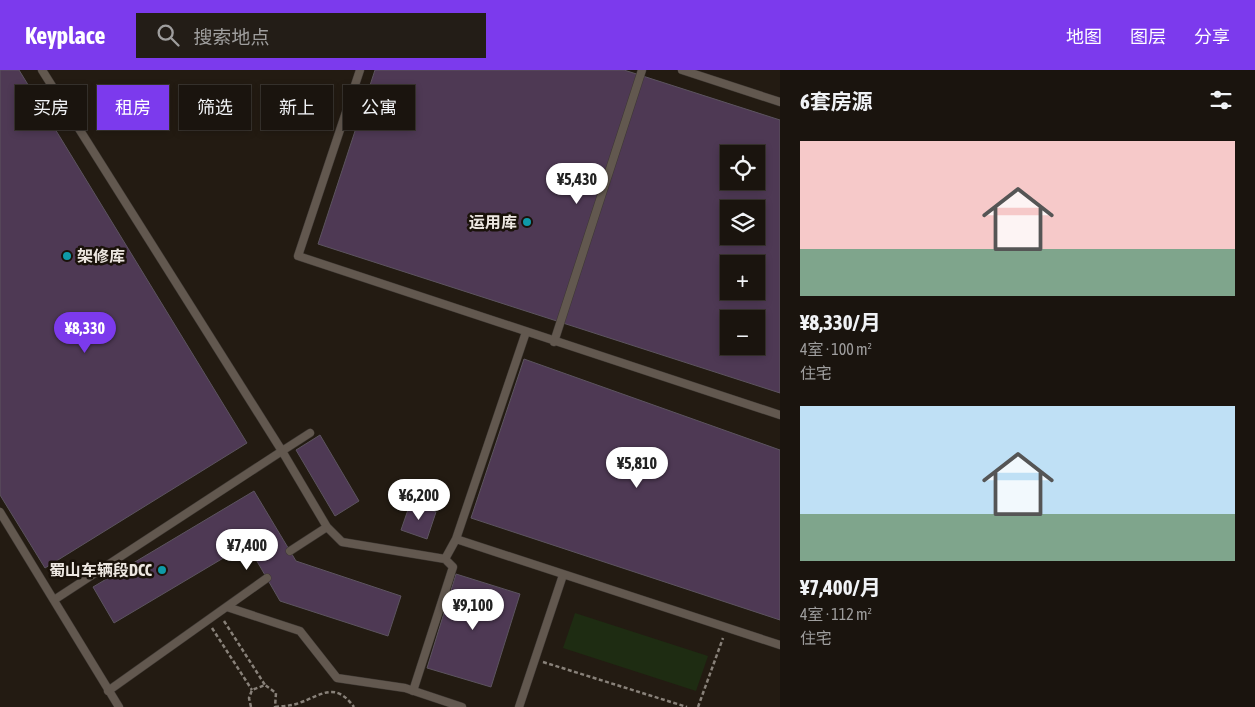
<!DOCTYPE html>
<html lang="zh">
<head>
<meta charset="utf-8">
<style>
	:root { --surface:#1a140e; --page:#231d17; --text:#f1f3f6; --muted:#9f9e9e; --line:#38332e; --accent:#7c3aed }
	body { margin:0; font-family:"Asap Condensed","Noto Sans SC",sans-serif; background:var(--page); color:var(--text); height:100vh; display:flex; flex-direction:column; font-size:19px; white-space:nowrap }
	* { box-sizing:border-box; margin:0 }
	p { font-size:16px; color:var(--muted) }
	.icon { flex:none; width:28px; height:28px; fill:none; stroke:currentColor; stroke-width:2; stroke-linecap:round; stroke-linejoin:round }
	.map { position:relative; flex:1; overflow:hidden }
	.details { display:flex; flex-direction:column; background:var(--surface); width:475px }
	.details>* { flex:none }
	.banner { position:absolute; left:15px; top:15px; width:475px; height:45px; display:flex; gap:10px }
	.tools { position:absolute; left:720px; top:75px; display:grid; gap:10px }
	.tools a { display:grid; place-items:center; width:45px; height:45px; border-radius:0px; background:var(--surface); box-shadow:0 2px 8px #0003,0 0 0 1px var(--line); font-size:25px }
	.price { position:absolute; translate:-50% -42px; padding:0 11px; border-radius:18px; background:#fff; color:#222; font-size:16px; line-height:32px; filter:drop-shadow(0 1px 2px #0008) }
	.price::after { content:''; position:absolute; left:50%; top:30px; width:15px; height:11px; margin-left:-8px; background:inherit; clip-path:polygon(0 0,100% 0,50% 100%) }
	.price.current { background:var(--accent); color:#fff }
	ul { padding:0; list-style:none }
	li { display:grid; align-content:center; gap:10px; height:265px; padding:0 20px }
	li span { display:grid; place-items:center; height:155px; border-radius:0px; color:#555 }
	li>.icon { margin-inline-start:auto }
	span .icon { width:90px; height:90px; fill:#fffc; stroke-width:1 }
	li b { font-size:21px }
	h2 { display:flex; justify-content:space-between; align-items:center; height:60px; padding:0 20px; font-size:21px }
	.pill { padding:0 18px; border-radius:0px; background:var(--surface); box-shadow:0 2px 8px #0003,0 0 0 1px var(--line); font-size:18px; line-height:45px }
	.pill.current { background:var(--accent); color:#fff }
	header { display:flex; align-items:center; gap:30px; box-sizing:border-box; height:70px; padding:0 25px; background:var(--accent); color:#fff }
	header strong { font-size:24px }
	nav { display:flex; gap:28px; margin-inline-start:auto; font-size:18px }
	.search { width:350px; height:45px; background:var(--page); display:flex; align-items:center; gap:12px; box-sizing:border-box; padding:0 18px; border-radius:0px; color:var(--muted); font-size:19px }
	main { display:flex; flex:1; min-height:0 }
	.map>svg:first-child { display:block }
	.green { fill:#1e2c12 }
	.building { fill:#4e3954; stroke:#5c545f; fill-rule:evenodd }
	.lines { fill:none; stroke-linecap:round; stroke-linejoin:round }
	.service-casing { stroke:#3e3833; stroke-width:9 }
	.path { stroke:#888179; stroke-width:2.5; stroke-dasharray:4 2.5; stroke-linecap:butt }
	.service { stroke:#62584f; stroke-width:8 }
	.culture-dot { fill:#0f9aa8; stroke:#1a120a; stroke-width:2 }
	.labels { text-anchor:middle; stroke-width:5; stroke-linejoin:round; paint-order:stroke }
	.poi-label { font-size:16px; font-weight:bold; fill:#ede7e1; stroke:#1a120a; text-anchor:end }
</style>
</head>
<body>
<header>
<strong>Keyplace</strong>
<div class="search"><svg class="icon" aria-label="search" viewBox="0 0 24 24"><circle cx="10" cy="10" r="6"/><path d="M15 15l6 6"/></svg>搜索地点</div>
<nav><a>地图</a><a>图层</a><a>分享</a></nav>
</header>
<main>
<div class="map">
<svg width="780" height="637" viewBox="0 0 780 637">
	<rect width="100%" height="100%" fill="#231b12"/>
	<path class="green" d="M 575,543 L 708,586 L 696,621 L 563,578 Z"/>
	<path class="building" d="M 0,0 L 19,0 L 247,373 L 45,498 L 0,425 Z
		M 375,0 L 624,0 L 780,50 L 780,323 L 318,174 ZM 729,84 L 756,84 L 756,111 L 729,111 ZM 729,139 L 756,139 L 756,166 L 729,166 ZM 729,194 L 756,194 L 756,221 L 729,221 ZM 729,249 L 756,249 L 756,276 L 729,276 Z
		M 524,289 L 780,380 L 780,550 L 471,448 Z
		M 320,365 L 359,431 L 335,446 L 296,380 Z
		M 254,421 L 296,491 L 401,526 L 388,566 L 280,531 L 247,474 L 114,553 L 93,517 Z
		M 410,434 L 436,442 L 427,469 L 401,460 Z
		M 456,504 L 520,524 L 491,617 L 427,598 Z"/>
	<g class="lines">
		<g class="service-casing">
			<path id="service" d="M 42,0 L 282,381 L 310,363
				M 360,0 L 298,186 L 780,345
				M 682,0 L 780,32
				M 554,272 L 642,0
				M 0,442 L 119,637
				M 456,469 L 780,575
				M 290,481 L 327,457
				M 54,530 L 282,381 L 327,457 L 342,472 L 445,489 L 456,469 L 526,262
				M 227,537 L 300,561 L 337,608 L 405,618 L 462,637
				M 108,621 L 267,508
				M 413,621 L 453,497 L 445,489
				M 519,637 L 563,505"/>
		</g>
		<path class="path" d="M 224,551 L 265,615
			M 212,558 L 252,620
			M 543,592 L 687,637
			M 251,637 L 249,628 L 252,620 L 265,615 L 276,623 L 275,637
			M 275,637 C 283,636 291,636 299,633 C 322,625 335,611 354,637
			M 698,637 L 723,568"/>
		<use href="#service" class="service"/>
	</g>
	<g class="culture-dot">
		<circle cx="527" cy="152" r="5"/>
		<circle cx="67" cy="186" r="5"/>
		<circle cx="162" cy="500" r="5"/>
	</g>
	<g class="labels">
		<g class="poi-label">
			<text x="517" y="158">运用库</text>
			<text x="77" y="192" text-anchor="start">架修库</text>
			<text x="152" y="506">蜀山车辆段DCC</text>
		</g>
	</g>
</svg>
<div class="tools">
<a><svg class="icon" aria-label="locate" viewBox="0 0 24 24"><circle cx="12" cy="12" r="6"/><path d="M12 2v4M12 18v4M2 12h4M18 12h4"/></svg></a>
<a><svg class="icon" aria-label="layers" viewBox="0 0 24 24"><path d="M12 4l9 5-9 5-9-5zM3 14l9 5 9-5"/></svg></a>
<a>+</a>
<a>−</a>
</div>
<b class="price" style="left:577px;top:135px">¥5,430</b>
<b class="price current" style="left:85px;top:284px">¥8,330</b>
<b class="price" style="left:637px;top:419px">¥5,810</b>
<b class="price" style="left:419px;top:451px">¥6,200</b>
<b class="price" style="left:247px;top:501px">¥7,400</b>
<b class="price" style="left:473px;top:561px">¥9,100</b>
<div class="banner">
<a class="pill">买房</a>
<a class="pill current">租房</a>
<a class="pill">筛选</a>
<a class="pill">新上</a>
<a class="pill">公寓</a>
</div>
</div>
<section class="details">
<h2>6套房源<svg class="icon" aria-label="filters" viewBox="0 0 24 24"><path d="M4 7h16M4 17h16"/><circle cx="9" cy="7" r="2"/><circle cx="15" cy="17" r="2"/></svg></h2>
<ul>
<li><span style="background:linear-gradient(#f6c9c9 70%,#7fa58c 0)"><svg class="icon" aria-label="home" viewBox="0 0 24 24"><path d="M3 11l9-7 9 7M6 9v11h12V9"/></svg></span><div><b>¥8,330/月</b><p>4室 · 100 m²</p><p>住宅</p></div></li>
<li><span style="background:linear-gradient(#bfe0f5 70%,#7fa58c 0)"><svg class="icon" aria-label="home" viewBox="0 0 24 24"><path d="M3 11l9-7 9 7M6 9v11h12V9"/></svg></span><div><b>¥7,400/月</b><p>4室 · 112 m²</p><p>住宅</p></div></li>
</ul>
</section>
</main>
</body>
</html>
